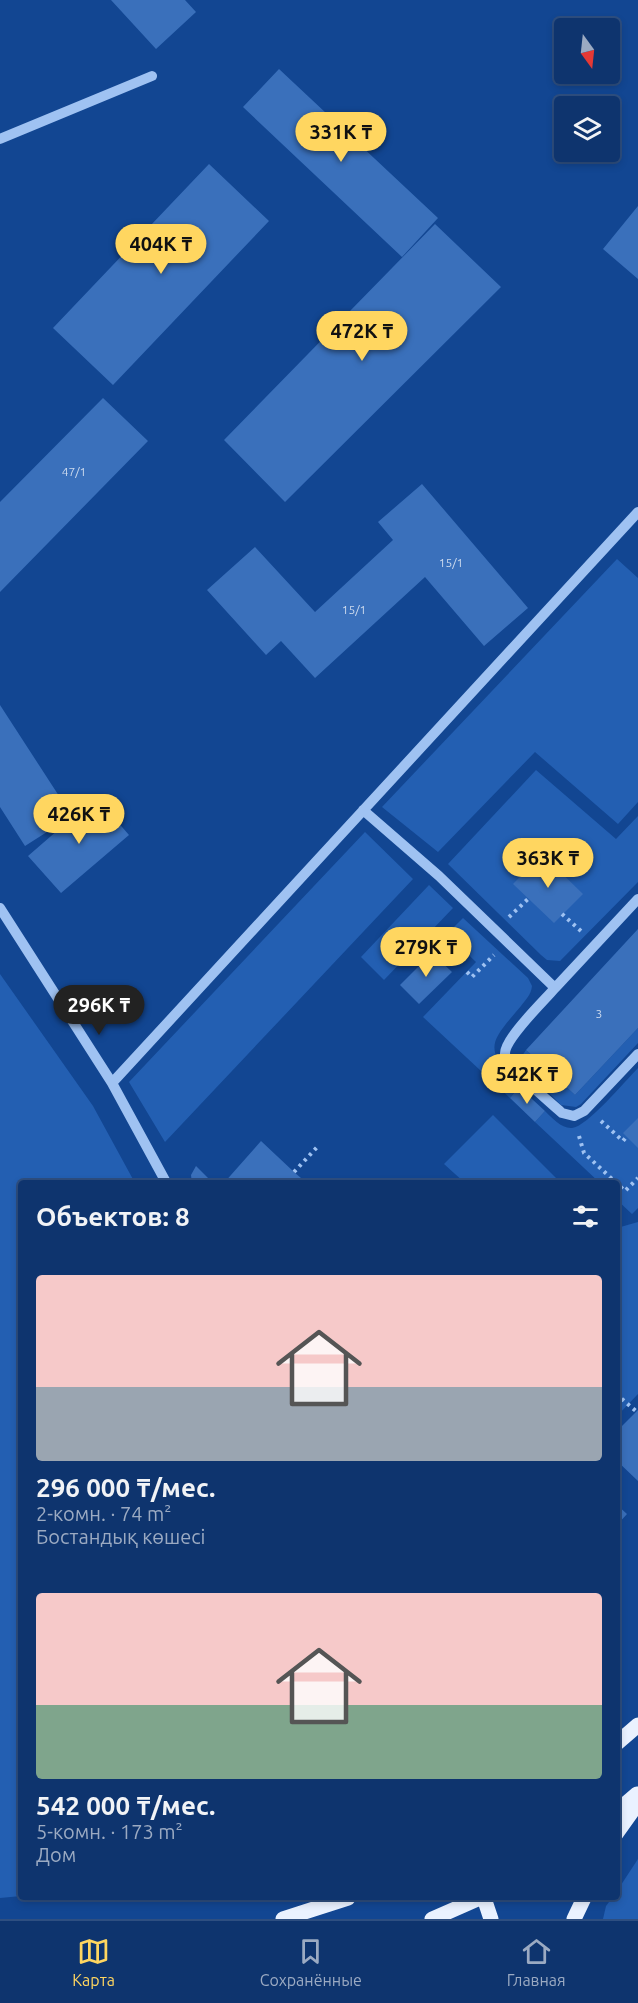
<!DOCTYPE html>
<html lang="ru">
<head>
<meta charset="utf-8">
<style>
	:root { --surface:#0e346e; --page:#173c73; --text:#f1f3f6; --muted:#9baac2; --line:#2e4f81; --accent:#ffd660 }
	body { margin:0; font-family:Ubuntu,sans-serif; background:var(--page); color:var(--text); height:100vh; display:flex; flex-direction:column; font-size:22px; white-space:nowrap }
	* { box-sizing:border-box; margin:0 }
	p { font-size:20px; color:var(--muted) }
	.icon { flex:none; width:33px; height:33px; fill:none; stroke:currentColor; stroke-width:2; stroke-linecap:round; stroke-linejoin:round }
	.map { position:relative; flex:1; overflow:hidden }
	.side { position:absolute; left:18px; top:1180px; width:602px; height:720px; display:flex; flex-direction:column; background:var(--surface); border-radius:6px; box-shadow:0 3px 9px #0003,0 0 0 2px var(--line) }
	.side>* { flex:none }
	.needle { width:39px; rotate:165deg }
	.controls { position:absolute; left:554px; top:18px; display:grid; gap:12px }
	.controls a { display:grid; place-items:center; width:66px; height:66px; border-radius:6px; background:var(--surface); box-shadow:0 3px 9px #0003,0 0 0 2px var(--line); font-size:30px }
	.price { position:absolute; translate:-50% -51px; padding:0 14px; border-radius:21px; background:var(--accent); color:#111; font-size:20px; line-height:39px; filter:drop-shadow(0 2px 3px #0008) }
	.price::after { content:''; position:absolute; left:50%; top:36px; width:18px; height:14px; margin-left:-9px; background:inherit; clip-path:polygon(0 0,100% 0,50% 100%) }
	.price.on { background:#222; color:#fff }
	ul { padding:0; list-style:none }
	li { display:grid; align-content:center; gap:12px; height:318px; padding:0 18px }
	li span { display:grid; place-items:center; height:186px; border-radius:6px; color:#555 }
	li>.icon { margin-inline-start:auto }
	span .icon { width:108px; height:108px; fill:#fffc; stroke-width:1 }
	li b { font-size:26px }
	h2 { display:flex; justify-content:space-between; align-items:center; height:72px; padding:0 18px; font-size:26px }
	.menu { display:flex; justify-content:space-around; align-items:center; height:84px; border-top:2px solid var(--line); background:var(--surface); font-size:16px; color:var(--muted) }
	.menu a { display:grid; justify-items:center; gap:3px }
	.menu .on { color:var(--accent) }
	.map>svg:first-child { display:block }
	.green { fill:#235fb2 }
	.building { fill:#3a70bb }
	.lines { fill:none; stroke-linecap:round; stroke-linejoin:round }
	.path { stroke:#9fc2f2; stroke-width:4; stroke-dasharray:3 4.5; stroke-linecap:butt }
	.minor { stroke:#9fc2f2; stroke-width:10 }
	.major { stroke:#eaf2ff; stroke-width:15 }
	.labels { text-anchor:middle; stroke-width:6; stroke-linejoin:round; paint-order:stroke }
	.number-label { font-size:12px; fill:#cedbee }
</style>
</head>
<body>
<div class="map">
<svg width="638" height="1919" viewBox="0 0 638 1919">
	<rect width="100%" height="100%" fill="#124692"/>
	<path class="green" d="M 617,559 L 638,578 L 638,802 L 618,824 L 535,752 L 438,852 L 382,807 Z
		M 536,770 L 616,839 L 638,816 L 638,882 L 560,961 L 547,960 L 541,955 L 448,864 Z
		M 365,832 L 413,879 L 165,1142 L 129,1082 Z
		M 429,885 L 453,908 L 384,980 L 361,957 Z
		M 463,918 L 528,978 L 532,986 C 531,995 526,999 521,1006 C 489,1044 483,1047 519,1087 L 510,1098 L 423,1017 L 476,962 L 447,934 Z
		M 0,974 L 93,1106 L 135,1183 L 21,1184 L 21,1896 L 0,1898 Z
		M 638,1028 L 638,1043 L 581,1104 L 576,1107 L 561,1105 L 521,1065 L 520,1059 L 526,1050 L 575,1095 Z
		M 638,1068 L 638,1208 L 632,1214 L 617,1200 L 616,1184 L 600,1183 L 535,1122 L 545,1111 C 552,1118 562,1129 572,1128 C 587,1127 626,1080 638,1068 Z
		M 493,1115 L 561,1183 L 465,1183 L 444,1164 Z
		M 638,1222 L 638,1394 L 617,1416 L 617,1228 Z
		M 638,1859 L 638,1919 L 603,1919 L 606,1906 L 612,1898 L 616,1898 L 617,1891 Z"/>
	<path class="building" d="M 111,0 L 185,0 L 196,12 L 156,49 Z
		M 279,69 L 438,218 L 402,257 L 243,107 Z
		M 209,164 L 269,221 L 113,385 L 53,328 Z
		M 638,206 L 638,279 L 603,249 Z
		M 435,224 L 501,287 L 285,502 L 224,440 Z
		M 103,398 L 148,441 L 0,592 L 0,502 Z
		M 422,484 L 528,608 L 484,646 L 425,577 L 315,678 L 281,641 L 266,655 L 207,590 L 255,547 L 315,612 L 393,540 L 378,522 Z
		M 0,705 L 72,816 L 25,846 L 0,807 Z
		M 96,797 L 129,835 L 61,893 L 28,856 Z
		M 542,854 L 583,894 L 554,923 L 513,884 Z
		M 638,929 L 638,1028 L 575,1095 L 526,1050 Z
		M 432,953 L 452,972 L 419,1004 L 400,985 Z
		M 519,1087 L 545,1111 L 535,1122 L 510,1098 Z
		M 638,1118 L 638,1148 L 623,1133 Z
		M 261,1141 L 294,1172 L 308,1184 L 223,1184 Z
		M 196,1166 L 214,1184 L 192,1184 L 191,1175 Z
		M 638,1410 L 638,1481 L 616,1460 L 616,1432 Z
		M 616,1504 L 627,1514 L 616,1526 Z"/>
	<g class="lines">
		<path class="path" d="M 562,914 L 582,932
			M 509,917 L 528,899
			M 467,972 L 472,977 L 494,955
			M 601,1121 L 623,1141 L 627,1136
			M 579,1136 L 584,1153 L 625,1191 L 638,1178
			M 294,1172 L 319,1145
			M 465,1184 L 465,1183
			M 616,1394 L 637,1412"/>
		<path class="minor" d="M 0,139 L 152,76
			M 363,810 L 439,876 L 555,988 L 638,899
			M 0,908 L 112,1083 L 167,1184
			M 555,988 C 544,1001 504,1039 505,1054 C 507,1067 551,1103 562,1113 L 574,1116 L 584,1111 L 638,1054
			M 112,1083 L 638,512"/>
		<path class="major" d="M 616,1744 L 638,1725
			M 616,1812 L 637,1794
			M 616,1834 L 638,1803
			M 484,1898 L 491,1919
			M 283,1919 L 348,1898
			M 432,1919 L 480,1898
			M 574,1919 L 584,1898"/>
	</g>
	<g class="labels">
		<g class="number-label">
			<text x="74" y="476">47/1</text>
			<text x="451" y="567">15/1</text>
			<text x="354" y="614">15/1</text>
			<text x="599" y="1018">3</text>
		</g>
	</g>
</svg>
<div class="controls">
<a><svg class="needle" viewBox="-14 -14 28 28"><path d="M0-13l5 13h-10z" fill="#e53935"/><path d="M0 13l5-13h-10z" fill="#9baac2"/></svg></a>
<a><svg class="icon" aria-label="layers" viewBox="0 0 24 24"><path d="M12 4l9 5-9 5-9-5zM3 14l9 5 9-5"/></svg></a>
</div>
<b class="price" style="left:341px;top:163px">331K ₸</b>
<b class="price" style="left:161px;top:275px">404K ₸</b>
<b class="price" style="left:362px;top:362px">472K ₸</b>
<b class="price" style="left:79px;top:845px">426K ₸</b>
<b class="price" style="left:548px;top:889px">363K ₸</b>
<b class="price" style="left:426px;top:978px">279K ₸</b>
<b class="price on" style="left:99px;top:1036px">296K ₸</b>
<b class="price" style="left:527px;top:1105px">542K ₸</b>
<section class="side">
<h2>Объектов: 8<svg class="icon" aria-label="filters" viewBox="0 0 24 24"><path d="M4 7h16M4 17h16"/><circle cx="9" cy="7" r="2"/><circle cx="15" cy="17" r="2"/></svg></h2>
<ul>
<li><span style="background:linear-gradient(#f6c9c9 60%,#9aa5b1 0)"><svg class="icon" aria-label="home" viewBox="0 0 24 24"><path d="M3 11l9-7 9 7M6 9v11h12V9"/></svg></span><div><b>296 000 ₸/мес.</b><p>2-комн. · 74 m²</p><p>Бостандық көшесі</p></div></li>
<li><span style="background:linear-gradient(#f6c9c9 60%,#7fa58c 0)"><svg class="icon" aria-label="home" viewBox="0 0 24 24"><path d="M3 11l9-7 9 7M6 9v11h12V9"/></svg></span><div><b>542 000 ₸/мес.</b><p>5-комн. · 173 m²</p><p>Дом</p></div></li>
</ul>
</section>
</div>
<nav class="menu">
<a class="on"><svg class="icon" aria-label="map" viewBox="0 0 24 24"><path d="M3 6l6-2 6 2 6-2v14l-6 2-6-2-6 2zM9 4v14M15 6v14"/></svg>Карта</a>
<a><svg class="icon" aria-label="saved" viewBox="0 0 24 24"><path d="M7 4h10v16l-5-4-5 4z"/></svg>Сохранённые</a>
<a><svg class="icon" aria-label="home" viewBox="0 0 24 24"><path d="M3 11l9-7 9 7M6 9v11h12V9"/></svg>Главная</a>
</nav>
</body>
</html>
